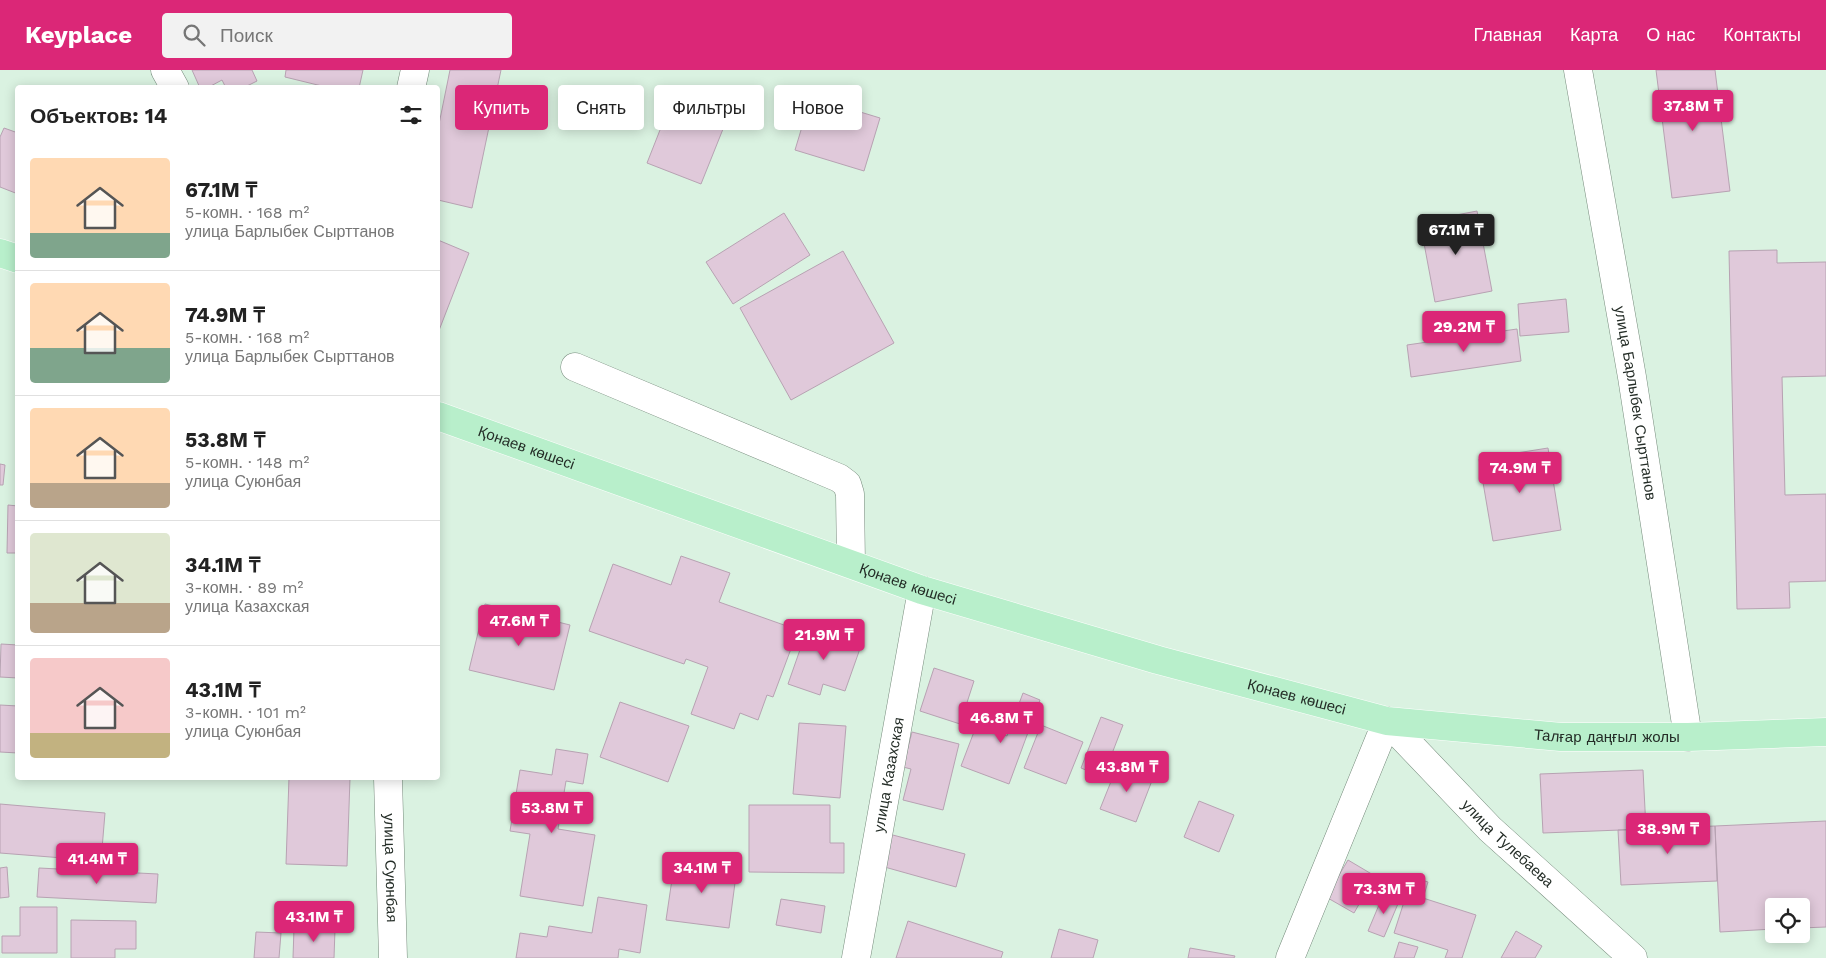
<!DOCTYPE html>
<html lang="ru">
<head>
<meta charset="utf-8">
<style>
	:root { --surface:#fff; --page:#f2f2f2; --text:#222; --muted:#767676; --line:#e0e0e0; --accent:#db2777 }
	body { margin:0; font-family:"Work Sans",sans-serif; background:var(--page); color:var(--text); height:100vh; display:flex; flex-direction:column; font-size:19px; white-space:nowrap }
	* { box-sizing:border-box; margin:0 }
	p { font-size:16px; color:var(--muted) }
	.icon { flex:none; width:28px; height:28px; fill:none; stroke:currentColor; stroke-width:2; stroke-linecap:round; stroke-linejoin:round }
	.map { position:relative; flex:1; overflow:hidden }
	.side { position:absolute; left:15px; top:15px; width:425px; height:695px; display:flex; flex-direction:column; background:var(--surface); border-radius:5px; box-shadow:0 2px 12px #0003 }
	.side>* { flex:none }
	.top-card { position:absolute; left:455px; top:15px; width:475px; height:45px; display:flex; gap:10px }
	.fabs { position:absolute; left:1765px; top:828px; display:grid; gap:10px }
	.fabs a { display:grid; place-items:center; width:45px; height:45px; border-radius:5px; background:var(--surface); box-shadow:0 2px 12px #0003; font-size:25px }
	.price { position:absolute; translate:-50% -42px; padding:0 11px; border-radius:5px; background:var(--accent); color:#fff; font-size:16px; line-height:32px; filter:drop-shadow(0 1px 2px #0008) }
	.price::after { content:''; position:absolute; left:50%; top:30px; width:15px; height:11px; margin-left:-8px; background:inherit; clip-path:polygon(0 0,100% 0,50% 100%) }
	.price.on { background:#222; color:#fff }
	ul { padding:0; list-style:none }
	li { display:flex; align-items:center; gap:15px; height:125px; padding:0 15px }
	li+li { border-top:1px solid var(--line) }
	li span { display:grid; place-items:center; flex:none; width:140px; height:100px; border-radius:5px; color:#555 }
	li>.icon { margin-inline-start:auto }
	span .icon { width:60px; height:60px; fill:#fffc; stroke-width:1 }
	li b { font-size:21px }
	h2 { display:flex; justify-content:space-between; align-items:center; height:60px; padding:0 15px; font-size:21px }
	.chip { padding:0 18px; border-radius:5px; background:var(--surface); box-shadow:0 2px 12px #0003; font-size:18px; line-height:45px }
	.chip.on { background:var(--accent); color:#fff }
	header { display:flex; align-items:center; gap:30px; box-sizing:border-box; height:70px; padding:0 25px; background:var(--accent); color:#fff }
	header strong { font-size:24px }
	nav { display:flex; gap:28px; margin-inline-start:auto; font-size:18px }
	.search { width:350px; height:45px; background:var(--page); display:flex; align-items:center; gap:12px; box-sizing:border-box; padding:0 18px; border-radius:5px; color:var(--muted); font-size:19px }
	.map>svg:first-child { display:block }
	.building { fill:#e0c9da; stroke:#b7a2b2 }
	.lines { fill:none; stroke-linecap:round; stroke-linejoin:round }
	.minor-casing { stroke:#758a7b; stroke-width:29 }
	.major-casing { stroke:#fff; stroke-width:29 }
	.minor { stroke:#fff; stroke-width:28 }
	.major { stroke:#b8efcb; stroke-width:28 }
	.labels { text-anchor:middle; stroke-width:4; stroke-linejoin:round; paint-order:stroke }
	.street-label { font-size:15px; fill:#242d27; stroke:#e7ffee }
</style>
</head>
<body>
<header>
<strong>Keyplace</strong>
<div class="search"><svg class="icon" aria-label="search" viewBox="0 0 24 24"><circle cx="10" cy="10" r="6"/><path d="M15 15l6 6"/></svg>Поиск</div>
<nav><a>Главная</a><a>Карта</a><a>О нас</a><a>Контакты</a></nav>
</header>
<div class="map">
<svg width="1826" height="888" viewBox="0 0 1826 888">
	<rect width="100%" height="100%" fill="#daf2e1"/>
	<path class="building" d="M 192,0 L 252,0 L 257,11 L 243,18 L 226,18 L 222,10 L 207,18 L 200,18 Z
		M 286,0 L 363,0 L 359,18 L 330,18 L 285,7 Z
		M 450,0 L 501,0 L 472,138 L 438,130 L 438,59 Z
		M 1656,0 L 1715,0 L 1730,121 L 1672,128 Z
		M 673,27 L 727,49 L 701,114 L 647,93 Z
		M 811,27 L 880,48 L 864,101 L 795,80 Z
		M 4,58 L 18,63 L 18,124 L 0,117 L 0,67 Z
		M 1477,141 L 1492,221 L 1435,232 L 1420,152 Z
		M 784,143 L 810,185 L 733,234 L 706,192 Z
		M 438,170 L 469,183 L 438,263 Z
		M 1777,180 L 1777,193 L 1826,192 L 1826,306 L 1782,307 L 1785,425 L 1826,424 L 1826,511 L 1789,512 L 1790,538 L 1737,539 L 1729,181 Z
		M 843,181 L 894,273 L 791,330 L 740,238 Z
		M 1566,229 L 1569,262 L 1520,266 L 1518,234 Z
		M 1517,259 L 1521,291 L 1411,307 L 1407,275 Z
		M 1548,378 L 1561,460 L 1493,471 L 1479,389 Z
		M 0,394 L 5,395 L 3,415 L 0,415 Z
		M 8,435 L 18,436 L 18,483 L 7,483 Z
		M 681,486 L 730,503 L 719,532 L 798,560 L 773,627 L 767,625 L 758,650 L 740,643 L 734,659 L 691,644 L 708,597 L 686,589 L 684,594 L 589,561 L 613,494 L 671,515 Z
		M 485,534 L 570,555 L 554,620 L 469,600 Z
		M 809,554 L 862,573 L 845,621 L 823,614 L 820,625 L 788,614 Z
		M 1,574 L 18,575 L 18,608 L 0,607 Z
		M 934,598 L 974,611 L 960,654 L 920,641 Z
		M 1023,623 L 1040,630 L 1009,714 L 961,696 L 977,654 L 1007,666 Z
		M 620,632 L 689,656 L 668,712 L 600,687 Z
		M 0,635 L 18,636 L 18,683 L 0,682 Z
		M 1101,647 L 1123,655 L 1103,707 L 1081,698 Z
		M 799,653 L 846,656 L 840,728 L 793,724 Z
		M 1041,655 L 1083,672 L 1066,714 L 1024,698 Z
		M 912,662 L 959,674 L 943,740 L 903,730 L 911,699 L 903,697 Z
		M 556,679 L 588,684 L 583,714 L 566,711 L 558,759 L 595,765 L 583,836 L 520,826 L 530,764 L 510,761 L 520,700 L 552,705 Z
		M 1118,694 L 1153,708 L 1136,752 L 1100,739 Z
		M 1643,700 L 1646,759 L 1543,763 L 1540,704 Z
		M 289,708 L 350,708 L 347,796 L 286,794 Z
		M 1199,731 L 1234,745 L 1219,782 L 1184,767 Z
		M 0,734 L 105,743 L 101,791 L 0,783 Z
		M 749,735 L 830,735 L 830,773 L 844,773 L 844,803 L 749,802 Z
		M 1826,751 L 1826,857 L 1801,858 L 1801,836 L 1774,836 L 1774,859 L 1720,862 L 1715,756 Z
		M 1715,756 L 1717,811 L 1621,815 L 1618,760 Z
		M 889,764 L 965,784 L 956,817 L 881,796 Z
		M 675,789 L 737,798 L 729,858 L 666,850 Z
		M 1348,790 L 1375,806 L 1354,843 L 1326,827 Z
		M 7,797 L 9,827 L 0,828 L 0,798 Z
		M 39,798 L 158,804 L 156,833 L 37,827 Z
		M 1412,807 L 1428,812 L 1423,828 L 1476,845 L 1462,888 L 1445,888 L 1448,880 L 1394,863 Z
		M 1384,823 L 1400,829 L 1384,867 L 1368,861 Z
		M 598,827 L 647,835 L 640,883 L 619,879 L 618,888 L 516,888 L 520,863 L 547,867 L 549,856 L 592,863 Z
		M 781,829 L 825,836 L 821,863 L 776,855 Z
		M 20,837 L 57,837 L 57,883 L 2,883 L 2,866 L 20,866 Z
		M 71,850 L 136,851 L 136,879 L 115,879 L 115,888 L 71,888 Z
		M 908,851 L 1003,882 L 1001,888 L 896,888 Z
		M 294,858 L 335,859 L 334,888 L 293,888 Z
		M 1059,859 L 1098,870 L 1093,888 L 1051,888 Z
		M 1516,861 L 1542,876 L 1535,888 L 1501,888 Z
		M 256,862 L 281,863 L 279,888 L 254,888 Z
		M 1399,872 L 1418,877 L 1414,888 L 1394,888 Z
		M 1190,878 L 1235,886 L 1234,888 L 1188,888 Z"/>
	<g class="lines">
		<g class="minor-casing">
			<g id="minor">
				<path d="M 165,0 L 175,18"/>
				<path id="s1" d="M 1578,0 L 1632,307 L 1688,667"/>
				<path d="M 411,18 L 415,0"/>
				<path d="M 575,297 L 839,408 L 847,414 L 850,424 L 851,494"/>
				<path id="s2" d="M 388,708 L 393,888"/>
				<path id="s3" d="M 856,888 L 922,520"/>
				<path id="s4" d="M 1290,888 L 1387,651 L 1490,759 L 1633,888"/>
			</g>
		</g>
		<g class="major-casing">
			<g id="major">
				<path d="M 0,183 L 18,189"/>
				<path id="s5" d="M 438,346 L 922,520 L 1158,590 L 1387,651 L 1561,667 L 1688,667 L 1826,662"/>
			</g>
		</g>
		<use href="#minor" class="minor"/>
		<use href="#major" class="major"/>
	</g>
	<g class="labels">
		<g class="street-label">
			<text dy="5" stroke="none"><textPath href="#s1" startOffset="338">улица Барлыбек Сырттанов</textPath></text>
			<text dy="5" stroke="none"><textPath href="#s5" startOffset="94">Қонаев көшесі</textPath></text>
			<text dy="5" stroke="none"><textPath href="#s5" startOffset="499">Қонаев көшесі</textPath></text>
			<text dy="5" stroke="none"><textPath href="#s5" startOffset="904">Қонаев көшесі</textPath></text>
			<text dy="5" stroke="none"><textPath href="#s5" startOffset="1218">Талғар даңғыл жолы</textPath></text>
			<text dy="5" stroke="none"><textPath href="#s3" startOffset="186">улица Казахская</textPath></text>
			<text dy="5" stroke="none"><textPath href="#s4" startOffset="428">улица Тулебаева</textPath></text>
			<text dy="5" stroke="none"><textPath href="#s2" startOffset="90">улица Суюнбая</textPath></text>
		</g>
	</g>
</svg>
<div class="fabs">
<a><svg class="icon" aria-label="locate" viewBox="0 0 24 24"><circle cx="12" cy="12" r="6"/><path d="M12 2v4M12 18v4M2 12h4M18 12h4"/></svg></a>
</div>
<b class="price" style="left:1693px;top:62px">37.8M ₸</b>
<b class="price on" style="left:1456px;top:186px">67.1M ₸</b>
<b class="price" style="left:1464px;top:283px">29.2M ₸</b>
<b class="price" style="left:1520px;top:424px">74.9M ₸</b>
<b class="price" style="left:519px;top:577px">47.6M ₸</b>
<b class="price" style="left:824px;top:591px">21.9M ₸</b>
<b class="price" style="left:1001px;top:674px">46.8M ₸</b>
<b class="price" style="left:1127px;top:723px">43.8M ₸</b>
<b class="price" style="left:552px;top:764px">53.8M ₸</b>
<b class="price" style="left:1668px;top:785px">38.9M ₸</b>
<b class="price" style="left:97px;top:815px">41.4M ₸</b>
<b class="price" style="left:702px;top:824px">34.1M ₸</b>
<b class="price" style="left:1384px;top:845px">73.3M ₸</b>
<b class="price" style="left:314px;top:873px">43.1M ₸</b>
<div class="top-card">
<a class="chip on">Купить</a>
<a class="chip">Снять</a>
<a class="chip">Фильтры</a>
<a class="chip">Новое</a>
</div>
<section class="side">
<h2>Объектов: 14<svg class="icon" aria-label="filters" viewBox="0 0 24 24"><path d="M4 7h16M4 17h16"/><circle cx="9" cy="7" r="2"/><circle cx="15" cy="17" r="2"/></svg></h2>
<ul>
<li><span style="background:linear-gradient(#ffd9b3 75%,#7fa58c 0)"><svg class="icon" aria-label="home" viewBox="0 0 24 24"><path d="M3 11l9-7 9 7M6 9v11h12V9"/></svg></span><div><b>67.1M ₸</b><p>5-комн. · 168 m²</p><p>улица Барлыбек Сырттанов</p></div></li>
<li><span style="background:linear-gradient(#ffd9b3 65%,#7fa58c 0)"><svg class="icon" aria-label="home" viewBox="0 0 24 24"><path d="M3 11l9-7 9 7M6 9v11h12V9"/></svg></span><div><b>74.9M ₸</b><p>5-комн. · 168 m²</p><p>улица Барлыбек Сырттанов</p></div></li>
<li><span style="background:linear-gradient(#ffd9b3 75%,#b9a48a 0)"><svg class="icon" aria-label="home" viewBox="0 0 24 24"><path d="M3 11l9-7 9 7M6 9v11h12V9"/></svg></span><div><b>53.8M ₸</b><p>5-комн. · 148 m²</p><p>улица Суюнбая</p></div></li>
<li><span style="background:linear-gradient(#dfe7d0 70%,#b9a48a 0)"><svg class="icon" aria-label="home" viewBox="0 0 24 24"><path d="M3 11l9-7 9 7M6 9v11h12V9"/></svg></span><div><b>34.1M ₸</b><p>3-комн. · 89 m²</p><p>улица Казахская</p></div></li>
<li><span style="background:linear-gradient(#f6c9c9 75%,#c2b280 0)"><svg class="icon" aria-label="home" viewBox="0 0 24 24"><path d="M3 11l9-7 9 7M6 9v11h12V9"/></svg></span><div><b>43.1M ₸</b><p>3-комн. · 101 m²</p><p>улица Суюнбая</p></div></li>
</ul>
</section>
</div>
</body>
</html>
